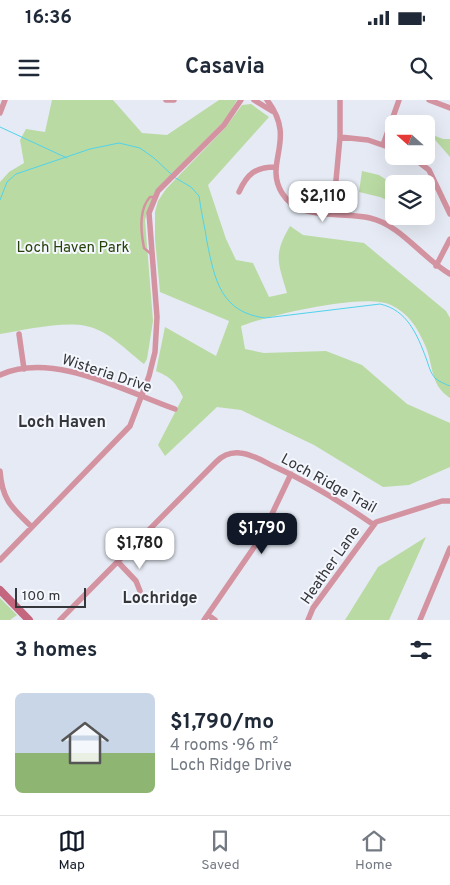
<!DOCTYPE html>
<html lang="en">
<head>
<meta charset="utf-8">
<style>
	:root { --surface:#fff; --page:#f6f6f7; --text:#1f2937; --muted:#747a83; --line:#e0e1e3; --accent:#111827 }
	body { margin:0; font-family:Overpass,sans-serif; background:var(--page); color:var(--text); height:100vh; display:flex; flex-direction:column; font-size:19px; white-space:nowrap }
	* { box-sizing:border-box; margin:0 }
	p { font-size:16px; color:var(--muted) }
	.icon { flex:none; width:28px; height:28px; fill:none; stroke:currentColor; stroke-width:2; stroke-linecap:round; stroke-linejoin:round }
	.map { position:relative; height:520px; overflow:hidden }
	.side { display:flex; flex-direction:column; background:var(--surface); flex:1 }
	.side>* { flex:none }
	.needle { width:32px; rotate:291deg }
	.fabs { position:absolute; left:385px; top:15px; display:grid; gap:10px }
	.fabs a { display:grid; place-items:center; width:50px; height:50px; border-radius:8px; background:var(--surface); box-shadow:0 5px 20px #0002; font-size:25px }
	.scale { position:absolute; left:15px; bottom:12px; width:71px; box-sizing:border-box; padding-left:5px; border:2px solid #34363a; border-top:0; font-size:14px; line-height:18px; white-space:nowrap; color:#34363a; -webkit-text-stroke:4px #f4f7fd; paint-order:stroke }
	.price { position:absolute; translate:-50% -42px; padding:0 11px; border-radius:10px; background:#fff; color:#222; font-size:16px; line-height:32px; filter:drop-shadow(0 1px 2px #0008) }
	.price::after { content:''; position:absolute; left:50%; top:30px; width:15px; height:11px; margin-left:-8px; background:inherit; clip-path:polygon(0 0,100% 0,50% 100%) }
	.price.on { background:var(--accent); color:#fff }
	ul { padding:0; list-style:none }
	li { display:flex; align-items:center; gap:15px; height:125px; padding:0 15px }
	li+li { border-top:1px solid var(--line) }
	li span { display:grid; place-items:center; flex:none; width:140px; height:100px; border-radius:8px; color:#555 }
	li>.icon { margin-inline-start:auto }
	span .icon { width:60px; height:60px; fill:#fffc; stroke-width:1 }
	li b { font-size:21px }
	h2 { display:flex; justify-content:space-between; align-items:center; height:60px; padding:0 15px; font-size:21px }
	.status { display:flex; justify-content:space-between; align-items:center; height:35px; padding:0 25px; background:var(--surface); direction:ltr }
	.status svg { height:14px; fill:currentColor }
	header { display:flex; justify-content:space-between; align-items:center; height:65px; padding:0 15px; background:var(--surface); font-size:22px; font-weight:700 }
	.tabs { display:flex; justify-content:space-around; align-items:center; height:70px; border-top:1px solid var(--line); background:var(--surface); font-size:14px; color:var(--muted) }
	.tabs a { display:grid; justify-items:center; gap:2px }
	.tabs .on { color:var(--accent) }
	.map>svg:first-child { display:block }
	.green { fill:#badaa3 }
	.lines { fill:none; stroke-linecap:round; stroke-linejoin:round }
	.stream { stroke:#50d3ec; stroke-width:1 }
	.lane { stroke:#d493a1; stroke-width:2.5 }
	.street { stroke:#d493a1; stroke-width:5.5 }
	.secondary { stroke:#c4677e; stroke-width:8 }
	.labels { text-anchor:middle; stroke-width:4; stroke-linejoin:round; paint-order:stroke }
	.park-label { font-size:15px; fill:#264208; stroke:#f4f7fd }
	.street-label { font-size:15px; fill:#34363a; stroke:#f4f7fd }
	.neighbourhood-label { font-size:16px; font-weight:bold; fill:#34363a; stroke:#f4f7fd }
</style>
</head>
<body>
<div class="status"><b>16:36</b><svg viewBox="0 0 49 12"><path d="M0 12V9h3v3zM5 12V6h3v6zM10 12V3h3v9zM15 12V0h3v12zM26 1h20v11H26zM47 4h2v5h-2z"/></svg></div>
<header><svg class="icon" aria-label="menu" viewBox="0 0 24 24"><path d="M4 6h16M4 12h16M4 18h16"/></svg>Casavia<svg class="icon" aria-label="search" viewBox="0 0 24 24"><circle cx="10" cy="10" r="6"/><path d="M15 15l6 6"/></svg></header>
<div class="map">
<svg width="450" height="520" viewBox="0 0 450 520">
	<rect width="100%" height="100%" fill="#e5eaf4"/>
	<path class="green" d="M 52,0 L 113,0 L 142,33 L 167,35 L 219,0 L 237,0 L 226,19 L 162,84 C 153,95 149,106 145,120 L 153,221 L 147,259 L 144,264 C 127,251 108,230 86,226 C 63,221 24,230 0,234 L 0,82 L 9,72 L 24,63 L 20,40 L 26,29 L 45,32 Z
		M 251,4 L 269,17 L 208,85 L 226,139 L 236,160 L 253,163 L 269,197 L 287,193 C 278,162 273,155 290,126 L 303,135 L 364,143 L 446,211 L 450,218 L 450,298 C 429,284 434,265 425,245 C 417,227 409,214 391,205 C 366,192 269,215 241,226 L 245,249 L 264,253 L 326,251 L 362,265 L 407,304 L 450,323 L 450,367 L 409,385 L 383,387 L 314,345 L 272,325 L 241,310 L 217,307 L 165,356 L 158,345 L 183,297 C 176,283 171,277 156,271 L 165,227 L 216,256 L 229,221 L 160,192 L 155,139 L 155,112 L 158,101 L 166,89 L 225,28 L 242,5 Z
		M 430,34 L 443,39 L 450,39 L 450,57 Z
		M 362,71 L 379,75 L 394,85 L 394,103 L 380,97 L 359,92 Z
		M 426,437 L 389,520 L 345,520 L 378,467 Z
		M 0,498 L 17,515 L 10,520 L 0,520 Z"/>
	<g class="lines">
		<path class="stream" d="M 0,27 L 67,58
			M 174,77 L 191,87 L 199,96 C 201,112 205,127 207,142 C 215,181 221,212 265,218 L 380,204 C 407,210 417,234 426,258 C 429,266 430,273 436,279 C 440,282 445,284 450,286
			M 0,100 L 7,82 L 16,74 L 90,49 L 119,43 L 140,48 L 154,58 L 171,74"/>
		<path class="lane" d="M 151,154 L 144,148 C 141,133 138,110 150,97 L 155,97"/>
		<path class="street" d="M 166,0 L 174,0
			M 254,0 L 272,11
			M 267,0 C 298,40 263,62 282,93 C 299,122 343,111 370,118 C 401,125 422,158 450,174
			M 429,0 L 450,8
			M 0,13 L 5,0
			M 340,37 L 368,40 L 394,49
			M 383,45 L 399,0
			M 411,56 L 429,70 L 450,114
			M 239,92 C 247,74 255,67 276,67
			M 333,113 L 340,37 L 340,0
			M 436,166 L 450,139
			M 19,234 L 24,269
			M 0,275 C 53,251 124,291 175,309
			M 0,371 C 2,400 12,408 32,427
			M 0,460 L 130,326 L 149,276 L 155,252 L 157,217 L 149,113 L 158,91 L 224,25 L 241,0
			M 118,462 L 136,481 L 140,491
			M 208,515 L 215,520
			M 60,520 L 216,362 C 222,356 231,352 240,353 C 252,354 263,361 273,366 C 309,382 341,402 374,425
			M 204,520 L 261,437 L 291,374
			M 308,520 L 313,508 L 376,422 L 442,401 L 450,401
			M 420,520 L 450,448"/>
		<path class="secondary" d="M 0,490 L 29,520"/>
	</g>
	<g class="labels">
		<g class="park-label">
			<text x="73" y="152">Loch Haven Park</text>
		</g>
		<g class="street-label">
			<text transform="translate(107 273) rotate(18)" y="5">Wisteria Drive</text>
			<text transform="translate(329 383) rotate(29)" y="5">Loch Ridge Trail</text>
			<text transform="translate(330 465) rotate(-55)" y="5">Heather Lane</text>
		</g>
		<g class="neighbourhood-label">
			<text x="62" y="327">Loch Haven</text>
			<text x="160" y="503">Lochridge</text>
		</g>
	</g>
</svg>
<div class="fabs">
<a><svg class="needle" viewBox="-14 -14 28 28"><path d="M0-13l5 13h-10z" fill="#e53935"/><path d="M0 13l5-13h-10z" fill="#747a83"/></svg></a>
<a><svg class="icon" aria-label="layers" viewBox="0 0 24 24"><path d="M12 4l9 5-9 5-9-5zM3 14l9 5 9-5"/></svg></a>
</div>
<div class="scale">100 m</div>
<b class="price" style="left:323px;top:123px">$2,110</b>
<b class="price on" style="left:262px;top:455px">$1,790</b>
<b class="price" style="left:140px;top:470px">$1,780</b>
</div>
<section class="side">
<h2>3 homes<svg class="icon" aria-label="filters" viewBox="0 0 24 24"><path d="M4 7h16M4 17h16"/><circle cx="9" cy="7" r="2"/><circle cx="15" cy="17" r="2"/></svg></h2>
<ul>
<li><span style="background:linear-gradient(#c9d6e8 60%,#8fb573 0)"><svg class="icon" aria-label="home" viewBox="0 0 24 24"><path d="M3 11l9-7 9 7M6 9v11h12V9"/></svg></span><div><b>$1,790/mo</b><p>4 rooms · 96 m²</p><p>Loch Ridge Drive</p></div></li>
</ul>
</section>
<nav class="tabs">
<a class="on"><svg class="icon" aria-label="map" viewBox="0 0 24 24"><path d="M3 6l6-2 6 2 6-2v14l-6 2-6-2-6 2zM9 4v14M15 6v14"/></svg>Map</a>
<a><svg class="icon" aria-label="saved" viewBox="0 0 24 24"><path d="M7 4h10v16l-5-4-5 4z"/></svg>Saved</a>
<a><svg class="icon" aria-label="home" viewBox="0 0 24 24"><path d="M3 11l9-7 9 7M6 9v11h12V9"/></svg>Home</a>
</nav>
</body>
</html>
